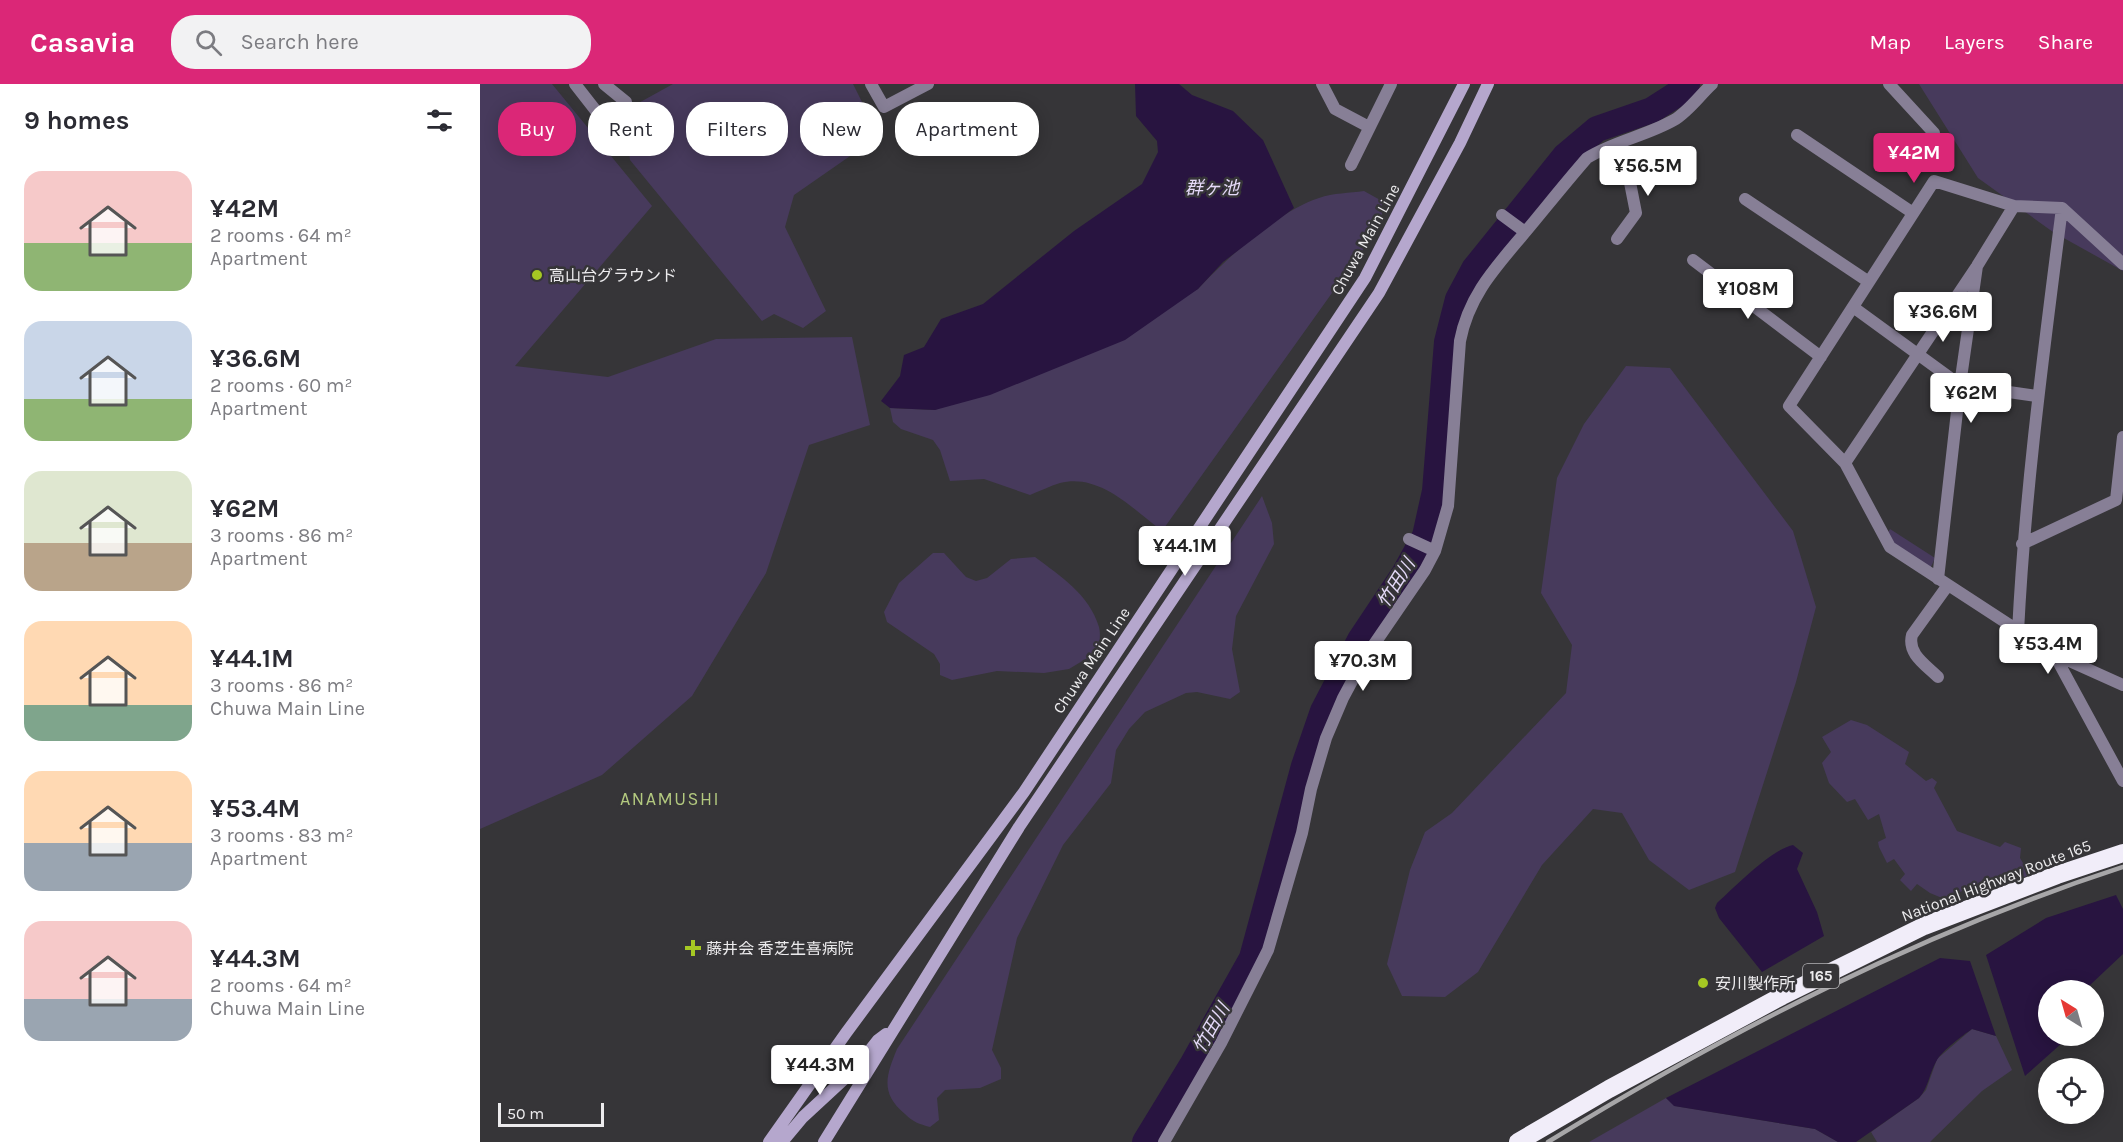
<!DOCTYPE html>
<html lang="en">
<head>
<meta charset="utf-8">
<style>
	:root { --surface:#fff; --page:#f2f2f3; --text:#2b2b33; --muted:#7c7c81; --accent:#db2777 }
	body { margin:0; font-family:Karla,"Noto Sans JP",sans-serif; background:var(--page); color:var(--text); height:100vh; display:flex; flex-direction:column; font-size:22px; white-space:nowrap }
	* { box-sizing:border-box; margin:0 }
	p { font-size:20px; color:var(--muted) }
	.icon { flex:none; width:33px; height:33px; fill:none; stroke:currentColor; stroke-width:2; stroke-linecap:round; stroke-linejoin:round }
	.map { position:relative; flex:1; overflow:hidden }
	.sheet { display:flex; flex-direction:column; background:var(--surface); width:480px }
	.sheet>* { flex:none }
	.top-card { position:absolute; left:18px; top:18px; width:570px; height:54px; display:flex; gap:12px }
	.needle { width:39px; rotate:323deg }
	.tools { position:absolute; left:1558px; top:896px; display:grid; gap:12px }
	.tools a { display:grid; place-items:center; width:66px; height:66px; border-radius:50%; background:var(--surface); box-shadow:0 3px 15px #0003; font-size:30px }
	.scale { position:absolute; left:18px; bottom:15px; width:106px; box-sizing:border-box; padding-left:6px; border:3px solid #ecebed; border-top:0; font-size:16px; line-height:21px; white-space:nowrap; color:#ecebed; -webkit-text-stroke:4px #363538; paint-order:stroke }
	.price { position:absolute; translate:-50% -51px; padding:0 14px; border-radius:6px; background:#fff; color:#222; font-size:20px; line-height:39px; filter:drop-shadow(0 2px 3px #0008) }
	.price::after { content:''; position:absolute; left:50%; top:36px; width:18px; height:14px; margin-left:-9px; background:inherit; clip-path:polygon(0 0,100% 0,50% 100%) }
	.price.selected { background:var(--accent); color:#fff }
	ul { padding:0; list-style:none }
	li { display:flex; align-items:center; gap:18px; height:150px; padding:0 24px }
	li span { display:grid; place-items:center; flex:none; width:168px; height:120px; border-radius:18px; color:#555 }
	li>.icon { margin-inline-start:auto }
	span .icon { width:72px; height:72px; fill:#fffc; stroke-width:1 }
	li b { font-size:26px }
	h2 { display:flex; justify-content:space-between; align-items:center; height:72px; padding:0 24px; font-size:26px }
	.tag { padding:0 21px; border-radius:24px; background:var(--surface); box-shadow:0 3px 15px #0003; font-size:21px; line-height:54px }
	.tag.selected { background:var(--accent); color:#fff }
	header { display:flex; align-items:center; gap:36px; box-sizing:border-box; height:84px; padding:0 30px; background:var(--accent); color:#fff }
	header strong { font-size:28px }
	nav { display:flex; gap:33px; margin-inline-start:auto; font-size:21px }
	.search { width:420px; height:54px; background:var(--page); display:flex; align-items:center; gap:15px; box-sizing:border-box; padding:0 21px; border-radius:24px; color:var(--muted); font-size:22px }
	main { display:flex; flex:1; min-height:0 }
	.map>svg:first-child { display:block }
	.green { fill:#473a5c }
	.water { fill:#281440 }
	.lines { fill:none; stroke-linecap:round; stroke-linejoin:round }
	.river { stroke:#281440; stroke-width:26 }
	.street { stroke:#877f96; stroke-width:12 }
	.secondary { stroke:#b5a7cd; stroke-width:12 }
	.highway { stroke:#f1edf9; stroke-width:18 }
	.rail { stroke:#a7a6a8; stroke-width:4.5 }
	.poi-dot { fill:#a5c823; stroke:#363538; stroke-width:2 }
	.labels { text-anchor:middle; stroke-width:5; stroke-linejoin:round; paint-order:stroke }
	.shield { fill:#363538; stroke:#b5b4b7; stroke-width:1.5 }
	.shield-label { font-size:15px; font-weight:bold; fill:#ecebed }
	.street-label { font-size:16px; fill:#ecebed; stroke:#363538 }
	.poi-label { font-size:16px; fill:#ecebed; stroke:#363538; text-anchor:start }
	.water-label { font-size:18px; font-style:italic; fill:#e5daf9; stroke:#363538 }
	.neighbourhood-label { font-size:18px; letter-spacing:1.5px; fill:#b3c97f; stroke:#363538 }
</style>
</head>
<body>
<header>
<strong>Casavia</strong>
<div class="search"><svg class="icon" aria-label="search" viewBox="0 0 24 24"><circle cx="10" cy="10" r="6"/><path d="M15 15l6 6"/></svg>Search here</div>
<nav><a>Map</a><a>Layers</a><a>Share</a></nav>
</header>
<main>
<section class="sheet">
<h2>9 homes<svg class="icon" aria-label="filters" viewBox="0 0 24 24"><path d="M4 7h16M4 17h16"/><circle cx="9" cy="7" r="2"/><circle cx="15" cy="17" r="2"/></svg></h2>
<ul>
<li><span style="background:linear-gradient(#f6c9c9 60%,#8fb573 0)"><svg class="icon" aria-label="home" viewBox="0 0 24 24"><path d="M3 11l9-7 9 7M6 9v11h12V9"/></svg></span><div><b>¥42M</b><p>2 rooms · 64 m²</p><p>Apartment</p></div></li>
<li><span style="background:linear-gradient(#c9d6e8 65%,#8fb573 0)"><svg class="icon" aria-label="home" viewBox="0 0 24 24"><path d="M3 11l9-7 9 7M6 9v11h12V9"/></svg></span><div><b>¥36.6M</b><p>2 rooms · 60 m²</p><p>Apartment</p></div></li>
<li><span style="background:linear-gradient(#dfe7d0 60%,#b9a48a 0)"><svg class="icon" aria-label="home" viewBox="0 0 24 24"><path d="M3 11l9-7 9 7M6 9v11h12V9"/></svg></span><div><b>¥62M</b><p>3 rooms · 86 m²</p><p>Apartment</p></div></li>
<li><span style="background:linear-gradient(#ffd9b3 70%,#7fa58c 0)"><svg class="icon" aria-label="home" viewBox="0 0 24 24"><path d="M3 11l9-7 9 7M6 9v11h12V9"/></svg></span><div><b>¥44.1M</b><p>3 rooms · 86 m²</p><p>Chuwa Main Line</p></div></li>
<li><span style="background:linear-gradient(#ffd9b3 60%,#9aa5b1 0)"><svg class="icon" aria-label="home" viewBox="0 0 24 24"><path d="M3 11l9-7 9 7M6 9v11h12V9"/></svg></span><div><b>¥53.4M</b><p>3 rooms · 83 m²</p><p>Apartment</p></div></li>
<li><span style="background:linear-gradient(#f6c9c9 65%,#9aa5b1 0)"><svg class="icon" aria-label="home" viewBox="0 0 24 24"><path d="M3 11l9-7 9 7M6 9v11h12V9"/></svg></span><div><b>¥44.3M</b><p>2 rooms · 64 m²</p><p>Chuwa Main Line</p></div></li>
</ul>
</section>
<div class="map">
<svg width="1643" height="1058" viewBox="0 0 1643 1058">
	<rect width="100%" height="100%" fill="#363538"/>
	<path class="green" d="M 0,0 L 72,0 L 172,122 L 35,282 L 128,293 L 236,255 L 372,253 L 390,341 L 329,361 L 286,489 L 212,612 L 122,691 L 0,745 Z
		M 193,0 L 373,0 L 388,30 L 373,70 L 314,111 L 305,143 L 346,227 L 323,244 L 294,230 L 282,237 L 150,76 L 144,27 Z
		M 1439,0 L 1643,0 L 1643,187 L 1573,148 L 1498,94 Z
		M 884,107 L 902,117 L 902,139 L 682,447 C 653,425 620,389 580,399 C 570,402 560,407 550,411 L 504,395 L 470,397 L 460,366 L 453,356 L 421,345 L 413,338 L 410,324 L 455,326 L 718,205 C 747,174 798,127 839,114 C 853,109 870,109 884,107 Z
		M 1146,282 L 1190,284 L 1313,447 L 1336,523 L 1316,598 L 1255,788 L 1209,806 L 1169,776 L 1142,729 L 1113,725 L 1062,781 L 998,888 L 965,913 L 922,912 L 907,880 L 930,786 L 945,748 L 972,729 L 1086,609 L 1092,561 L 1061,509 L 1077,394 L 1104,340 Z
		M 782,412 L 792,439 L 794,460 L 756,532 L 752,565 L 760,608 L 750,615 L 717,608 L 706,609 L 665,628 L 649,645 L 636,666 L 631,699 L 583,761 L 537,854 L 512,966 L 521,984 L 521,995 L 500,1004 L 465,1006 L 457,1014 L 459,1036 L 450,1043 C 439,1040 433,1038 425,1030 C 400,1009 406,992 417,965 Z
		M 1410,445 L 1455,474 L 1450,485 L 1410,463 L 1407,450 Z
		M 453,469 L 464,469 L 486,493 L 496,497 L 507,494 L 531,475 L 555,473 C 580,492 609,510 619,543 C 621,550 619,559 619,567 L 589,585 L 564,589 L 517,587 L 472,596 L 460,591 L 460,580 L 454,570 L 407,538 L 404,528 L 419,499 Z
		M 1371,636 L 1387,641 L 1429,668 L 1425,680 L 1446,697 L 1452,694 L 1457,698 L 1454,704 L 1477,747 L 1520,763 L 1525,758 L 1541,764 L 1540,774 L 1550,791 L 1513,803 L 1491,803 L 1469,813 L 1462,814 L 1450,809 L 1437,800 L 1431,807 L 1420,796 L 1425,790 L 1414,775 L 1407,779 L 1399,763 L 1398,758 L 1406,754 L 1399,730 L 1388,736 L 1375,715 L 1367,718 L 1349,699 L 1342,679 L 1351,668 L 1342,653 Z
		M 1492,945 L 1516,952 L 1532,986 L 1502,1007 L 1450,1058 L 1397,1058 L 1391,1048 L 1439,1014 L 1446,1006 L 1457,975 Z
		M 1186,1014 L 1195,1022 L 1335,1045 L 1358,1058 L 1109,1058 Z"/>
	<path class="water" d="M 655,0 L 699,0 L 712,11 L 753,27 L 783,56 L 814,124 L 743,178 L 718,205 L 645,256 L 510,311 L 455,326 L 410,324 L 401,317 L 420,292 L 424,271 L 444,263 L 461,235 L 503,220 L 594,147 L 662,100 L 678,68 L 677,57 L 656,32 Z
		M 1313,761 L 1323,769 L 1317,785 L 1337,828 L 1344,852 L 1282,888 L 1239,834 L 1235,824 L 1237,819 C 1255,803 1290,766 1313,761 Z
		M 1636,811 L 1643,825 L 1643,870 L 1609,902 L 1608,906 L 1569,906 L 1569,951 L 1591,951 L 1545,992 L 1506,871 L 1566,834 Z
		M 1460,874 L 1490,877 L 1516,952 L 1492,945 C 1482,952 1463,966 1457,976 C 1449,989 1449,1003 1439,1014 L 1376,1058 L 1358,1058 L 1335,1045 L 1194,1022 L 1186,1014 Z"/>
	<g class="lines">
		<path class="river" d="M 665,1058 L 712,981 L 772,874 L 824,682 L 843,627 L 880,556 L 924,490 L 945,452 L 955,407 L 967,258 L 978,215 L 994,185 L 1085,72 L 1117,45 L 1172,26 L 1200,8 L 1207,0"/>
		<path class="street" d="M 95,0 L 145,64
			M 124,0 L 146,18
			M 391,0 L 404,23 L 448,0
			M 842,0 L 855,25 L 889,43
			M 1409,0 L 1454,49
			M 1317,51 L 1433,129
			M 871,81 L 911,0
			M 1265,115 L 1389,198
			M 1022,131 L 1045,148
			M 1137,155 L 1156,129 L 1142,58
			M 1213,176 L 1341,273
			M 1373,223 L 1480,301 L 1557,312
			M 1365,379 L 1497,182 L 1534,122
			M 929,455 L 955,467
			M 1542,460 L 1636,416 L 1643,353
			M 1458,495 L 1480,301 L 1497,182
			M 1538,548 C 1545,406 1564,265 1582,124
			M 1574,570 L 1410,463 L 1365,379 L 1309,322 L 1454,97 L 1534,122 L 1582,124 L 1643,180
			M 1458,593 C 1446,581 1427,570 1432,551 L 1468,501
			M 1643,601 L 1574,570 L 1643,697
			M 684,1058 L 741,959 L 788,866 L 822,749 L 831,705 L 846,654 L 863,614 L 884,575 L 945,486 L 955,467 L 968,422 L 980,257 C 989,210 1017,182 1047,146 C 1067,122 1086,98 1107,74 C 1134,57 1166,52 1194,36 C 1208,28 1220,11 1232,0"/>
		<path class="secondary" d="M 289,1058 L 366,949 L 544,708 L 885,194 L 984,0
			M 302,1058 L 323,1033 L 376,984 L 398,956 L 406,950
			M 344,1058 L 539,743 L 899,209 L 980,59 L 1008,0"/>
		<path class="highway" d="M 1038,1058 L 1129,1005 L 1302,912 L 1444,842 L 1577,791 L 1643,769"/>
		<path class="rail" d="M 1068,1058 C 1249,947 1440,849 1643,783"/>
	</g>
	<g class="poi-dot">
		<circle cx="57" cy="191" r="6"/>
		<path d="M210 855h6v6h6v6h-6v6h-6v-6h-6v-6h6z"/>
		<circle cx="1223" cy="899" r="6"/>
	</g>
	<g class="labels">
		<rect class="shield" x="1323" y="880" width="36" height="24" rx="4.5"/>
		<g class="shield-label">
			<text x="1341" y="897">165</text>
		</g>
		<g class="street-label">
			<text transform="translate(885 155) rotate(-61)" y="6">Chuwa Main Line</text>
			<text transform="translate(611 576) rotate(-56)" y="6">Chuwa Main Line</text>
			<text transform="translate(1516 796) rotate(-21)" y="6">National Highway Route 165</text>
		</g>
		<g class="poi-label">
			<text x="69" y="197">高山台グラウンド</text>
			<text x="226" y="870">藤井会 香芝生喜病院</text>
			<text x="1235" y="905">安川製作所</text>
		</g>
		<g class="water-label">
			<text x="732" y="110">群ヶ池</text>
			<text transform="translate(916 499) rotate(-58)" y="6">竹田川</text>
			<text transform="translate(731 944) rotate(-60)" y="6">竹田川</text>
		</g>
		<g class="neighbourhood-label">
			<text x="190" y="721">ANAMUSHI</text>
		</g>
	</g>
</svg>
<div class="tools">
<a><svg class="needle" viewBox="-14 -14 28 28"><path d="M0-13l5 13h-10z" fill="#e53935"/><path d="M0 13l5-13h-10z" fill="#7c7c81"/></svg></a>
<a><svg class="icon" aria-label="locate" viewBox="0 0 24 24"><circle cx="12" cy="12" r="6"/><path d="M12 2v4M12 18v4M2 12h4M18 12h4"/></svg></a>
</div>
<div class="scale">50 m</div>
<b class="price selected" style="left:1434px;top:100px">¥42M</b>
<b class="price" style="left:1168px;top:113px">¥56.5M</b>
<b class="price" style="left:1268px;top:236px">¥108M</b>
<b class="price" style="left:1463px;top:259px">¥36.6M</b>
<b class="price" style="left:1491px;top:340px">¥62M</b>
<b class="price" style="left:705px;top:493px">¥44.1M</b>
<b class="price" style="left:1568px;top:591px">¥53.4M</b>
<b class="price" style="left:883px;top:608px">¥70.3M</b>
<b class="price" style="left:340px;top:1012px">¥44.3M</b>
<div class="top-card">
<a class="tag selected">Buy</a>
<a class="tag">Rent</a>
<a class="tag">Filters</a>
<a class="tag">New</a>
<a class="tag">Apartment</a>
</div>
</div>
</main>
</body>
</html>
